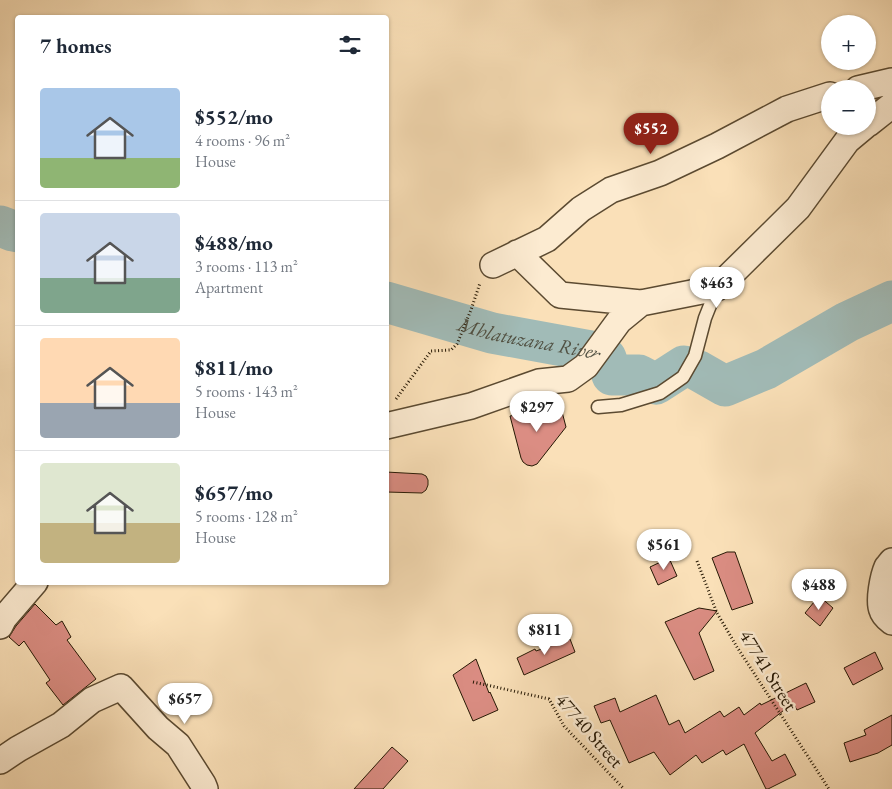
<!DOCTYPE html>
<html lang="en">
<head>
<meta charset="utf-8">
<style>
	:root { --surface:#fff; --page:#f2f2f3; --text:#1f2937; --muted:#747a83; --line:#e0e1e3; --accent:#8f2418 }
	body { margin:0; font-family:"EB Garamond",serif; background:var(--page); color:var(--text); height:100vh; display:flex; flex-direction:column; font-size:19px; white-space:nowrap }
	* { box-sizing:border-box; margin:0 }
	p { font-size:16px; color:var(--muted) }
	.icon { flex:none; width:28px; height:28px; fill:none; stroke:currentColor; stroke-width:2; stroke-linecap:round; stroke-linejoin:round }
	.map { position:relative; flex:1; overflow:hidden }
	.drawer { position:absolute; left:15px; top:15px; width:374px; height:570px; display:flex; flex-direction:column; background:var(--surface); border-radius:5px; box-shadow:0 1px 4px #0004 }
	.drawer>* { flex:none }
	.buttons { position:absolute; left:821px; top:15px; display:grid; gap:10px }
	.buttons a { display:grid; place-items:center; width:55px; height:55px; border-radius:50%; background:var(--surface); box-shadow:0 1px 4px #0004; font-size:25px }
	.price { position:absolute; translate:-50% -42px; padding:0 11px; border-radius:18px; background:#fff; color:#222; font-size:16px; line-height:32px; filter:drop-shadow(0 1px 2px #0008) }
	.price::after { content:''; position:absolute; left:50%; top:30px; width:15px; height:11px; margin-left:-8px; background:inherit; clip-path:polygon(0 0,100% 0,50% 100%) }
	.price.selected { background:var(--accent); color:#fff }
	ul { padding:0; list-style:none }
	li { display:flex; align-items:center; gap:15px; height:125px; padding:0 25px }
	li+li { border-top:1px solid var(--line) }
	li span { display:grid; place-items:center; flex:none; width:140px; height:100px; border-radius:5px; color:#555 }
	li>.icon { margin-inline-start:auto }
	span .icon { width:60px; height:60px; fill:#fffc; stroke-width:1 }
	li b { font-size:21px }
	h2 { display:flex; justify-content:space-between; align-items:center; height:60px; padding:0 25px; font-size:21px }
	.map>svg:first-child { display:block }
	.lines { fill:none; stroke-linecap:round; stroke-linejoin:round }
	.river { stroke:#a1bbb7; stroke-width:41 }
	.building { fill:#db8d83; stroke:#261804 }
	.lane-casing { stroke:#5b4a31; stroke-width:15 }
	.street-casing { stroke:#5b4a31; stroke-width:28 }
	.path { stroke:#261804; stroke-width:3; stroke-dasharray:1 2.5; stroke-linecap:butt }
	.lane { stroke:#fcebd1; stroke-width:12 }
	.street { stroke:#fcebd1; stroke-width:25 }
	.labels { text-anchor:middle; stroke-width:5; stroke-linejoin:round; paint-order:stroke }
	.street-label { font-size:19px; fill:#261804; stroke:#fcebd1 }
	.water-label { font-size:20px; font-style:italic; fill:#515143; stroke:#fcebd1 }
</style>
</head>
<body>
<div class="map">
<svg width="892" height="789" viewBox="0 0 892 789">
	<rect width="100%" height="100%" fill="#fae0b8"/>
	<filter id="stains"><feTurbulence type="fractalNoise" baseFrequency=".004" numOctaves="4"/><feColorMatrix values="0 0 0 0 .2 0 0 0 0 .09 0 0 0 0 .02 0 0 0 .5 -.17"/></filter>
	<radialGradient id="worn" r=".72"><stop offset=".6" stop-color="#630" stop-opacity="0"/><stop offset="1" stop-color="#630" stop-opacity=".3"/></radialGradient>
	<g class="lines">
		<g class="river">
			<path d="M 0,226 L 13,231 L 18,232"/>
			<path id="s1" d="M 386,302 L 492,333 L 596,352 L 606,358 L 612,375 L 639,375 L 656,384 L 684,366"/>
			<path d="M 697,370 L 725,386 L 766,369 L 847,322 L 892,301"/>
		</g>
	</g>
	<path class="building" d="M 561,408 L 566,427 L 537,464 L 532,466 L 527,465 L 523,462 L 521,458 L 510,416 Z
		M 386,472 L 422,474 L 426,476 L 428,480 L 428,485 L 426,490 L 422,493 L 386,492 Z
		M 727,552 L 735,552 L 753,603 L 732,610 L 712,558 Z
		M 669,558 L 677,576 L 658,585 L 650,567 Z
		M 819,596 L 833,608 L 820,626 L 805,613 Z
		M 35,604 L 56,625 L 62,621 L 71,637 L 67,640 L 96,679 L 63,705 L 46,683 L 50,680 L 24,641 L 19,646 L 9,637 L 16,626 Z
		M 699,608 L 717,611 L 699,633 L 714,671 L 694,680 L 665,622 Z
		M 570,639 L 575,652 L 524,675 L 517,658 L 535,649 L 536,651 Z
		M 875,652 L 883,669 L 853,685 L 844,668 Z
		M 476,659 L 489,693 L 490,692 L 498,710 L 473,721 L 453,675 Z
		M 806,683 L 815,702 L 797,710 L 793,703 L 755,733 L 772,761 L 785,754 L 796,775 L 768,789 L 766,789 L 744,744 L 726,755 L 723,750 L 702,763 L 696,755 L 670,775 L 654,752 L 629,763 L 610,720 L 601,723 L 594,706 L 615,698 L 620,712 L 656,695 L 669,725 L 679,720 L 685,733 L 720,711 L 724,717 L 739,707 L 744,715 L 760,703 L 761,705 Z
		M 892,715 L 892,745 L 878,753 L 850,762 L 844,743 L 866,735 L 864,730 Z
		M 392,747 L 408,761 L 383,789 L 354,789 Z"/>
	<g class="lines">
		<g class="lane-casing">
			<path id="lane" d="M 598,407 L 621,405 L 660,393 L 683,377 L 695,356 L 705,318 L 717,288"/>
		</g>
		<g class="street-casing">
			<path id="street" d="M 858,89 L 892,81
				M 868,124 L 892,105
				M 517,253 L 560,295 L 641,303 L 717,288 L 798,208 L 847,141 L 865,126
				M 493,265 L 547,239 L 581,209 L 611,190 L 660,173 L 717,146 L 787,109 L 830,95
				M 386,426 L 471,406 L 539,382 L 568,379 L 586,366 L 619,321 L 641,303
				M 892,561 C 891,562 888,566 887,567 C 883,576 878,601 882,610 C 883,615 888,619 892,622
				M 0,626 L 4,618 L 35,582
				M 0,761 L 18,749 L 61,725 L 92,700 L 121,687 L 158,728 L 178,745 L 203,784 L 205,789"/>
		</g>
		<path class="path" d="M 396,399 L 431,351 L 451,350 L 457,344 L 471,310 L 480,283
			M 697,561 L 717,613 L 737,647 L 829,789
			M 473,682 L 549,699 L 564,726 L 624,789"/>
		<use href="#lane" class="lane"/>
		<use href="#street" class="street"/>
	</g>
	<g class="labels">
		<g class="street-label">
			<text transform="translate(769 670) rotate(58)" y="7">47741 Street</text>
			<text transform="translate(590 730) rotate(49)" y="7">47740 Street</text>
		</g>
		<g class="water-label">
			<text dy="7" stroke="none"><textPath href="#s1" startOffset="148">Mhlatuzana River</textPath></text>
		</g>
	</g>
	<rect width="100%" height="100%" filter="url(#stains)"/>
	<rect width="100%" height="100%" fill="url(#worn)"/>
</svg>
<div class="buttons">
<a>+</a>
<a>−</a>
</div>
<b class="price selected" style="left:651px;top:155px">$552</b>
<b class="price" style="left:717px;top:309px">$463</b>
<b class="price" style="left:537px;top:433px">$297</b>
<b class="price" style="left:664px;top:571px">$561</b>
<b class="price" style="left:819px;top:611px">$488</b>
<b class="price" style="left:545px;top:656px">$811</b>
<b class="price" style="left:185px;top:725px">$657</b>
<section class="drawer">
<h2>7 homes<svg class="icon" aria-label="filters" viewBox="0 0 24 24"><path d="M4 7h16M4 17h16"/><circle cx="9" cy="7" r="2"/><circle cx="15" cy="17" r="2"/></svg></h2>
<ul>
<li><span style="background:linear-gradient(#a9c7e8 70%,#8fb573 0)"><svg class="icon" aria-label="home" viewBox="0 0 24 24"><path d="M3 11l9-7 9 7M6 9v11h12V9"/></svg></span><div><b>$552/mo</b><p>4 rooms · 96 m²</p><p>House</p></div></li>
<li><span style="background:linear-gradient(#c9d6e8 65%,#7fa58c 0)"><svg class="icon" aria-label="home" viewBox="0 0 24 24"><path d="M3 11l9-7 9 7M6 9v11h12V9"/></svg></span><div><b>$488/mo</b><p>3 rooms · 113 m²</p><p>Apartment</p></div></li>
<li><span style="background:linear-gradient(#ffd9b3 65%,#9aa5b1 0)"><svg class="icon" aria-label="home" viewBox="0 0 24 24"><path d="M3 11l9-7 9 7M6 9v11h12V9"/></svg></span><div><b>$811/mo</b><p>5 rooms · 143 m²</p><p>House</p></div></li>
<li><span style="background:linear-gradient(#dfe7d0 60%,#c2b280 0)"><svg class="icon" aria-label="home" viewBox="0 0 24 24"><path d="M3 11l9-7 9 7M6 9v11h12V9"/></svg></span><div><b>$657/mo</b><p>5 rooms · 128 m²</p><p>House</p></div></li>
</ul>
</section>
</div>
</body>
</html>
